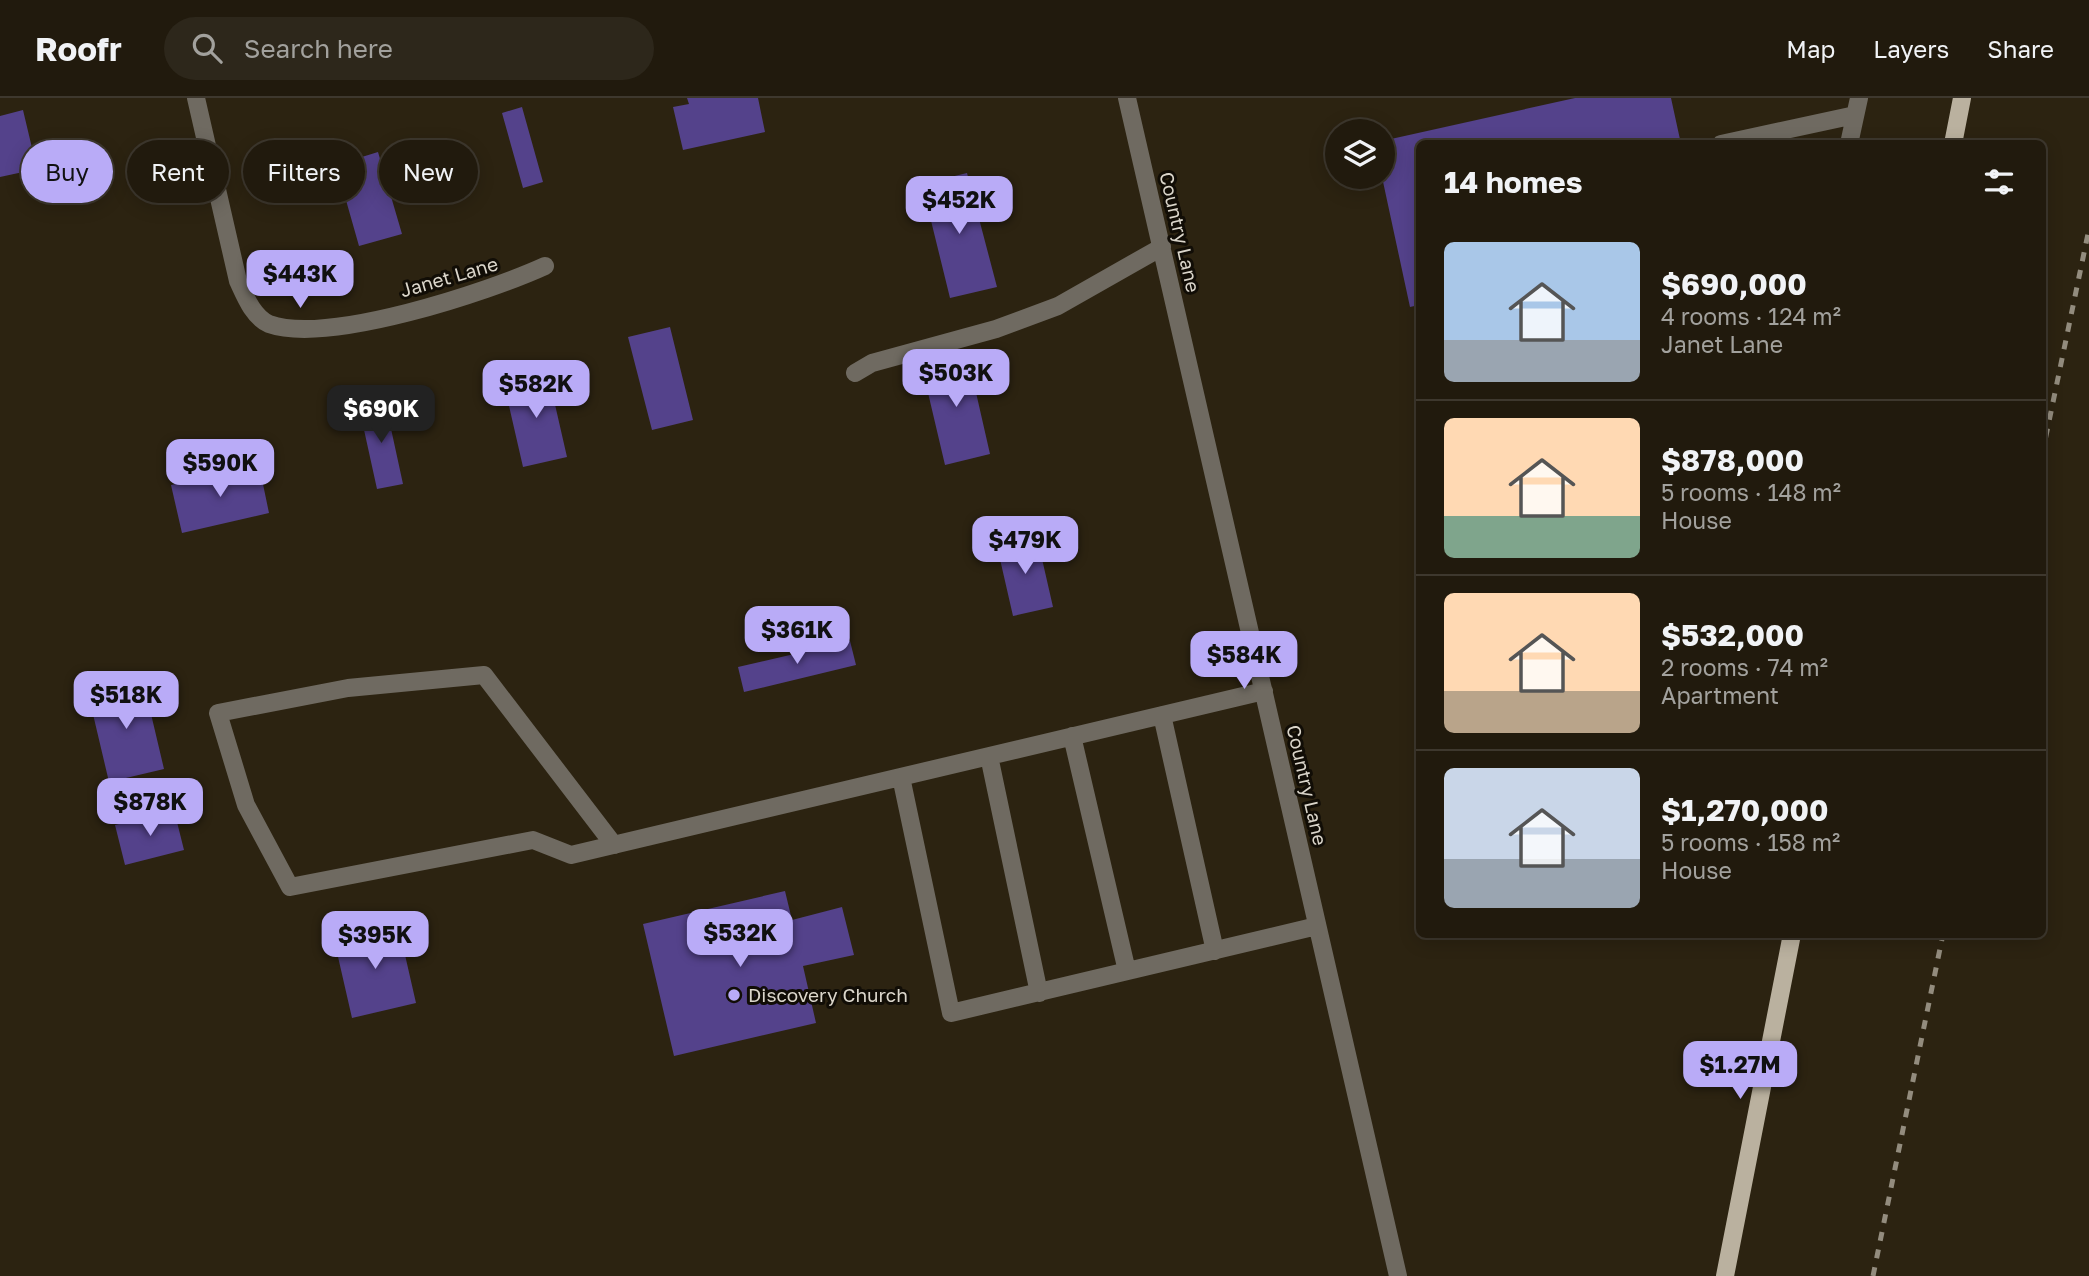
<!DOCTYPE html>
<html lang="en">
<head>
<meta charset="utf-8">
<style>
	:root { --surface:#211a0d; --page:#2d271b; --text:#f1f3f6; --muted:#a2a19d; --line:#3e382e; --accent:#b9abf7 }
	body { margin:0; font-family:"Golos Text",sans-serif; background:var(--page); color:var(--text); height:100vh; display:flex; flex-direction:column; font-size:26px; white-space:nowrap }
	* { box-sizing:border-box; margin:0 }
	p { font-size:23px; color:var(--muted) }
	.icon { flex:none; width:38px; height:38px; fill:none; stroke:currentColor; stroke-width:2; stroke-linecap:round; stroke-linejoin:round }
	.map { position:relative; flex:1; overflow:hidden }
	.drawer { position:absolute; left:1416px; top:42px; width:630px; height:798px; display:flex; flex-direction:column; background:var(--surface); border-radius:10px; box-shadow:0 4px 18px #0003,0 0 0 2px var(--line) }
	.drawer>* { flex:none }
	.top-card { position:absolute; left:21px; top:42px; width:665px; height:63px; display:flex; gap:14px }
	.tools { position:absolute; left:1325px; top:21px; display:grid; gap:14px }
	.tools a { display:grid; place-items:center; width:70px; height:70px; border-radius:50%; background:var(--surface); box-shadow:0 4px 18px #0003,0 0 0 2px var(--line); font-size:35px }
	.price { position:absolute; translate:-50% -60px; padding:0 16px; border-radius:14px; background:var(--accent); color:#111; font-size:23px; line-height:46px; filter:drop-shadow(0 2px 4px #0008) }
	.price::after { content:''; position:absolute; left:50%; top:42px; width:21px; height:16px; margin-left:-10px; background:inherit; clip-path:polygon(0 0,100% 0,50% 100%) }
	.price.selected { background:#222; color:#fff }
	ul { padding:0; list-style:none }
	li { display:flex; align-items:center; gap:21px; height:175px; padding:0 28px }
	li+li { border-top:2px solid var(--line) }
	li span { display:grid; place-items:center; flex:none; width:196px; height:140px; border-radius:10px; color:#555 }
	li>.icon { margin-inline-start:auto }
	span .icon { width:84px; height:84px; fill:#fffc; stroke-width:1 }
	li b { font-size:30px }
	h2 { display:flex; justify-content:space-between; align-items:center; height:84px; padding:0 28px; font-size:30px }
	.pill { padding:0 24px; border-radius:32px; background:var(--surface); box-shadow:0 4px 18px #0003,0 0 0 2px var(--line); font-size:24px; line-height:63px }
	.pill.selected { background:var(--accent); color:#111 }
	header { display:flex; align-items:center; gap:42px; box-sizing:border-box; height:98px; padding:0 35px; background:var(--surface); border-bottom:2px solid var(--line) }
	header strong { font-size:33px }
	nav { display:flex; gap:38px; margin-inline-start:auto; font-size:24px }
	.search { width:490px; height:63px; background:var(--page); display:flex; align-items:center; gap:18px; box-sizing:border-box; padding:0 24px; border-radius:38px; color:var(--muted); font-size:26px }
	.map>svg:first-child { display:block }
	.building { fill:#54428b }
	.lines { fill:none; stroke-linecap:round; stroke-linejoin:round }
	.minor { stroke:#6f6a61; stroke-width:18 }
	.major { stroke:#bab19f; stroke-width:18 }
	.rail { stroke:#938c7e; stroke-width:5; stroke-dasharray:9 9; stroke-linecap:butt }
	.poi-dot { fill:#b9abf7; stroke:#110d06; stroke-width:2.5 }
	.labels { text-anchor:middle; stroke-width:6; stroke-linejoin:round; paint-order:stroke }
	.street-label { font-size:19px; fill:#dbd6cb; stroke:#110d06 }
	.poi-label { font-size:19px; fill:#dbd6cb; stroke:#110d06; text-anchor:start }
</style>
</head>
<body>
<header>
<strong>Roofr</strong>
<div class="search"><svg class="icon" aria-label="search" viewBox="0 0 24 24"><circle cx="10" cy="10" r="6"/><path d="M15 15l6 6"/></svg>Search here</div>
<nav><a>Map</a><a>Layers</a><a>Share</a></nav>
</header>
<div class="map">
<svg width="2089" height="1178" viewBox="0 0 2089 1178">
	<rect width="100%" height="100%" fill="#2c2311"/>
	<path class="building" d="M 687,0 L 758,0 L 765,34 L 683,52 L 673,9 L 689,6 Z
		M 1575,0 L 1671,0 L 1681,46 L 1419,46 L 1419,207 L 1410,209 L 1382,79 L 1382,43 Z
		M 522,9 L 543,84 L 523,90 L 502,15 Z
		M 23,12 L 37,71 L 0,79 L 0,18 Z
		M 378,54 L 402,136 L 359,148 L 336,67 Z
		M 967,75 L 997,189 L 950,200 L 922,86 Z
		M 670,229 L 693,322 L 652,332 L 628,239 Z
		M 967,255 L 990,356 L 945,367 L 921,265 Z
		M 548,276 L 567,359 L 523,369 L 504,286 Z
		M 385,303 L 403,386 L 377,391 L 359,309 Z
		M 259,367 L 269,415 L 182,435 L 171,387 Z
		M 1037,439 L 1053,509 L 1013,518 L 997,448 Z
		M 850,543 L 856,567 L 744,594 L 738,569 Z
		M 143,582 L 164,671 L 109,684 L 88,595 Z
		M 174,712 L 184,752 L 125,767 L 115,727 Z
		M 785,793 L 792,822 L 842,809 L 854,857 L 803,868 L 816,925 L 674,958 L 643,826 Z
		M 383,825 L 386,838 L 400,835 L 416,905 L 352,920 L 336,850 L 350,846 L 347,833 Z"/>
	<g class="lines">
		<path class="minor" d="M 196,0 L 238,183 C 245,198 253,219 269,226 C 328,247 488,194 545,168
			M 1127,0 L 1398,1178
			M 1721,46 L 1855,17
			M 1849,46 L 1859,0
			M 855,275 L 872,265 L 996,231 L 1058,208 L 1162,149
			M 1162,617 L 1215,853
			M 1072,638 L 1127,873
			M 989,658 L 1039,895
			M 901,679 L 951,915 L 1317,828
			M 614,747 L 484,577 L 348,590 L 218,615 L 246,707 L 290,789 L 533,742 L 571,757 L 1264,593"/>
		<path class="major" d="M 1953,46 L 1962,0
			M 1725,1178 L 1792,836"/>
		<path class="rail" d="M 2042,357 L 2089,131
			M 1873,1178 L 1943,836"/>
	</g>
	<circle class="poi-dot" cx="734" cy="897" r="7"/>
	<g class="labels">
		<g class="street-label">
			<text transform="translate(1180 134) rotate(77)" y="7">Country Lane</text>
			<text transform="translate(449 179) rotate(-16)" y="7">Janet Lane</text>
			<text transform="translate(1307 687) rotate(77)" y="7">Country Lane</text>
		</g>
		<g class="poi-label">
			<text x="748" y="904">Discovery Church</text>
		</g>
	</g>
</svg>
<div class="tools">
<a><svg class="icon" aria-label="layers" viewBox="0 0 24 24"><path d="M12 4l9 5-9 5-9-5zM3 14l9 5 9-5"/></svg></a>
</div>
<b class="price" style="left:959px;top:138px">$452K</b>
<b class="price" style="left:300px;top:212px">$443K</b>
<b class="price" style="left:956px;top:311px">$503K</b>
<b class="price" style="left:536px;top:322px">$582K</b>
<b class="price selected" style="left:381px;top:347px">$690K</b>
<b class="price" style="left:220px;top:401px">$590K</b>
<b class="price" style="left:1025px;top:478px">$479K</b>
<b class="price" style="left:797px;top:568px">$361K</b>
<b class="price" style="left:1244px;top:593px">$584K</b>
<b class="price" style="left:126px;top:633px">$518K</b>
<b class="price" style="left:150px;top:740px">$878K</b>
<b class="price" style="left:740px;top:871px">$532K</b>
<b class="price" style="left:375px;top:873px">$395K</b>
<b class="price" style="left:1740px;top:1003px">$1.27M</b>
<div class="top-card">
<a class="pill selected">Buy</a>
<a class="pill">Rent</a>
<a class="pill">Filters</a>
<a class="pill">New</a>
</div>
<section class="drawer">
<h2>14 homes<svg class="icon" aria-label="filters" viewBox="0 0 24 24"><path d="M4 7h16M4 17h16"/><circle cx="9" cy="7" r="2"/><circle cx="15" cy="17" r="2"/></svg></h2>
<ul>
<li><span style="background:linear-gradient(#a9c7e8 70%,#9aa5b1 0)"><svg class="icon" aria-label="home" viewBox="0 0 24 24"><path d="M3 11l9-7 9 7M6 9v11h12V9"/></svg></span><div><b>$690,000</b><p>4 rooms · 124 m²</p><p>Janet Lane</p></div></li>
<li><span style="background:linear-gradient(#ffd9b3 70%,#7fa58c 0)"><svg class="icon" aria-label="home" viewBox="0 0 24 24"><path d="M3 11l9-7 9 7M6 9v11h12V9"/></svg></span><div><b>$878,000</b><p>5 rooms · 148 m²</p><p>House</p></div></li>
<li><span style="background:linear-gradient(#ffd9b3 70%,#b9a48a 0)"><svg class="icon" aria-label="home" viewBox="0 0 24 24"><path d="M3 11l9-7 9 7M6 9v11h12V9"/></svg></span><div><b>$532,000</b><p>2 rooms · 74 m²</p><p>Apartment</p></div></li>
<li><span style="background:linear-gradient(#c9d6e8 65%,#9aa5b1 0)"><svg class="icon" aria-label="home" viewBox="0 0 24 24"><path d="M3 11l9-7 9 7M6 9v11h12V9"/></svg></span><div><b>$1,270,000</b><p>5 rooms · 158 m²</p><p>House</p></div></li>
</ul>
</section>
</div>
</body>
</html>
